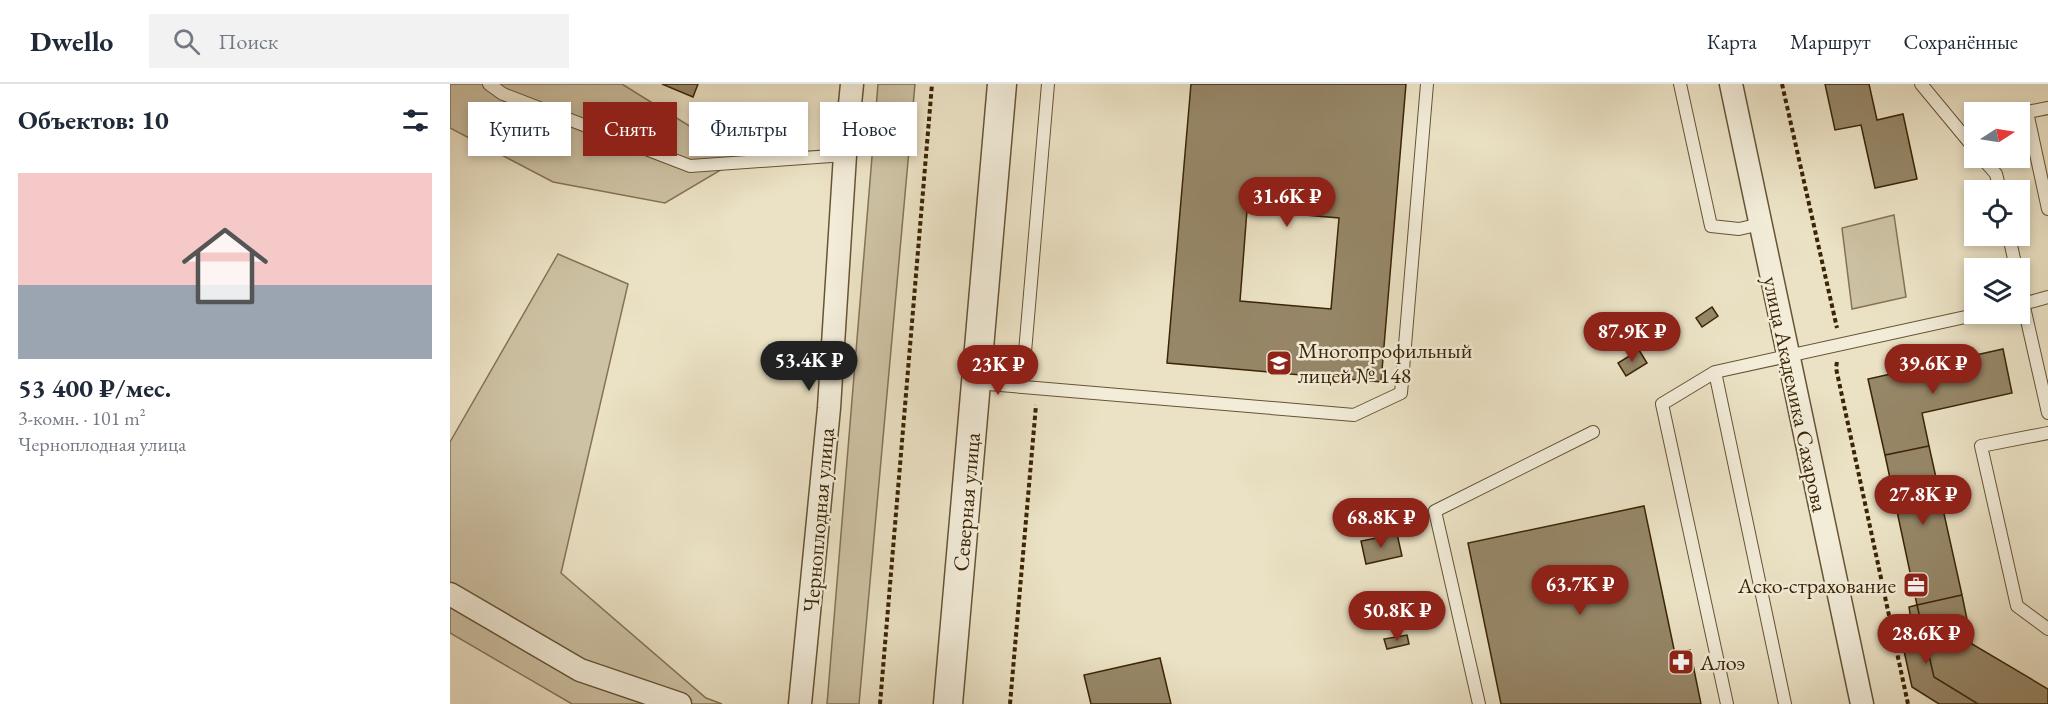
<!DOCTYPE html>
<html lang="ru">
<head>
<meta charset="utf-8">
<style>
	:root { --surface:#fff; --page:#f2f2f3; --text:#1f2937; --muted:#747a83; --line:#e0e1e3; --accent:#8f2418 }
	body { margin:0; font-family:"EB Garamond",serif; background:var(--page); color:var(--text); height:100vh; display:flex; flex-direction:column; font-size:22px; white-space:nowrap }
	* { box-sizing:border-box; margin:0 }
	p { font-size:20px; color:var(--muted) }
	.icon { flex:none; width:33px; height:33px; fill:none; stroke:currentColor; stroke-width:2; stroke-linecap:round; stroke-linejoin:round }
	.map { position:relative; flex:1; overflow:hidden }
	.sheet { display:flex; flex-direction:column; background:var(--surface); width:450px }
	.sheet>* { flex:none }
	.top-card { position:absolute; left:18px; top:18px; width:570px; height:54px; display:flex; gap:12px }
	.needle { width:39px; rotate:78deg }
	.fabs { position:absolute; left:1514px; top:18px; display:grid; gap:12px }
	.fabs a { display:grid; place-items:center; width:66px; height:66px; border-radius:0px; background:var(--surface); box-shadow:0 3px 9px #0003; font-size:30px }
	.price { position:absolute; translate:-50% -51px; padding:0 14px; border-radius:21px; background:var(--accent); color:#fff; font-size:20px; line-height:39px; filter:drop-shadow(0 2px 3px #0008) }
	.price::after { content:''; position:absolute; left:50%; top:36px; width:18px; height:14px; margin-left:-9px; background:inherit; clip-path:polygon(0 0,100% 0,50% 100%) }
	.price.current { background:#222; color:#fff }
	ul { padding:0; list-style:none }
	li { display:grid; align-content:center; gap:12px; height:318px; padding:0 18px }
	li+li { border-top:2px solid var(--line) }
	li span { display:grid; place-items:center; height:186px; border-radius:0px; color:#555 }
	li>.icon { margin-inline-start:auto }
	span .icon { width:108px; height:108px; fill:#fffc; stroke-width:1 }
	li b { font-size:26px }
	h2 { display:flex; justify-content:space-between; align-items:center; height:72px; padding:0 18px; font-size:26px }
	.pill { padding:0 21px; border-radius:0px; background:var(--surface); box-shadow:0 3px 9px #0003; font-size:21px; line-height:54px }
	.pill.current { background:var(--accent); color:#fff }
	header { display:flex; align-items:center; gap:36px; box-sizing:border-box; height:84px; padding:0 30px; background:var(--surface); border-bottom:2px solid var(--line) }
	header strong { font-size:28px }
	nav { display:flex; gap:33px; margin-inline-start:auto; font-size:21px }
	.search { width:420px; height:54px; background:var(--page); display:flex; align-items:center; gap:15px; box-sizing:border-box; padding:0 21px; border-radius:0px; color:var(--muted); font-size:22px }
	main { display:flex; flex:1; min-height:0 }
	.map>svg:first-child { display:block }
	.green { fill:#cdc2a4; stroke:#847454; stroke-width:1.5 }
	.building { fill:#968768; stroke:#3a2504; stroke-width:1.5; fill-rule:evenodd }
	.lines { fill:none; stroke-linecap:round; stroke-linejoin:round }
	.service-casing { stroke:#665434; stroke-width:14 }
	.minor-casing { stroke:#665434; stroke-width:25 }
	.tertiary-casing { stroke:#665434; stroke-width:31 }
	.path { stroke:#3a2504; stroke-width:4; stroke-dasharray:4.5 3; stroke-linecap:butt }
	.service { stroke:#f2ecd9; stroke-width:12 }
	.minor { stroke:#f2ecd9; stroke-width:22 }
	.tertiary { stroke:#f2ecd9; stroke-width:28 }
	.labels { text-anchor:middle; stroke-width:5; stroke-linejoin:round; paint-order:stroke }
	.poi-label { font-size:22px; fill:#3a2504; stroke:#f2ecd9; text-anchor:start }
	.street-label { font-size:22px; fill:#3a2504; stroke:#f2ecd9 }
</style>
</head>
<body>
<header>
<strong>Dwello</strong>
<div class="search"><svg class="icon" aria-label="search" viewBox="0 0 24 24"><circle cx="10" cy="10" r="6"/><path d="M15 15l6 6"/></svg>Поиск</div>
<nav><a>Карта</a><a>Маршрут</a><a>Сохранённые</a></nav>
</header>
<main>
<section class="sheet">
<h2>Объектов: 10<svg class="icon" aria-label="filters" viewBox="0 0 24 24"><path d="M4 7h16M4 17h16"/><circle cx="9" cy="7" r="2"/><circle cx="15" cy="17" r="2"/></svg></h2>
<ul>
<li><span style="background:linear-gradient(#f6c9c9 60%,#9aa5b1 0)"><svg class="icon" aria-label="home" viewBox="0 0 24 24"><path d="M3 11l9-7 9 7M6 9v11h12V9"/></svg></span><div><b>53 400 ₽/мес.</b><p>3-комн. · 101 m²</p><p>Черноплодная улица</p></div></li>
</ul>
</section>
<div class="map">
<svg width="1598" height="620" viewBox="0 0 1598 620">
	<rect width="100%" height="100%" fill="#ebe2c5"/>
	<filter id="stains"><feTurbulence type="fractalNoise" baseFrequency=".00333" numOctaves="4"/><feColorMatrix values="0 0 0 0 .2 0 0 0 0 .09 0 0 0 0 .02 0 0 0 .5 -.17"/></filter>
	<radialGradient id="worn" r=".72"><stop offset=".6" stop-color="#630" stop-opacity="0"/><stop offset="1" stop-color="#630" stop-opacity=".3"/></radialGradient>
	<path class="green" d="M 0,0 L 172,0 L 291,74 L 215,119 L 103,98 L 0,44 Z
		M 428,0 L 465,0 L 409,620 L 377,620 Z
		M 1444,131 L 1456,213 L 1402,225 L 1392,144 Z
		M 108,170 L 178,200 L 111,489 L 256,614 L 272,620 L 122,620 L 0,549 L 0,358 Z"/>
	<path class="building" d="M 212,0 L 248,0 L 243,13 Z
		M 741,0 L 956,0 L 931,298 L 717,279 ZM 797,126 L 889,134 L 881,225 L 790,217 Z
		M 1375,0 L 1419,0 L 1427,36 L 1453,30 L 1467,95 L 1425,104 L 1411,41 L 1385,46 Z
		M 1262,223 L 1268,232 L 1252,243 L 1246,234 Z
		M 1553,265 L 1562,309 L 1472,329 L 1479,362 L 1435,371 L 1418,295 Z
		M 1189,266 L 1197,279 L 1176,292 L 1168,279 Z
		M 1479,362 L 1512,511 L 1467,521 L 1435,371 Z
		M 1194,422 L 1225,570 L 1240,566 L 1251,620 L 1051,620 L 1018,459 Z
		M 947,450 L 952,472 L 916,480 L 911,457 Z
		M 1512,511 L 1522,560 L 1598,605 L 1598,620 L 1528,620 L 1484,593 L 1467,521 Z
		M 1467,521 L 1484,593 L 1528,620 L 1489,620 L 1462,603 L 1450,549 L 1461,536 L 1459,523 Z
		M 957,551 L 959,560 L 937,565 L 934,555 Z
		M 710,574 L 721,620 L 641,620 L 634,591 Z"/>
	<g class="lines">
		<g class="service-casing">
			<path id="service" d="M 39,0 L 53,10 L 240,82 L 395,71
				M 1230,0 L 1261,142 L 1289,145 L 1311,140
				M 1471,0 L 1524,64
				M 1598,24 L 1577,28 L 1598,125
				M 1532,74 L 1546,90 L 1550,106
				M 1559,152 L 1566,184
				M 1569,201 L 1598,329
				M 1569,221 L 1598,213
				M 1265,288 L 1335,620
				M 526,299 L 904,331 L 951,309 L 977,0
				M 572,303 L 598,0
				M 1598,349 L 1531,362 L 1567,522 L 1598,545
				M 1029,620 L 985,427 L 1143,348
				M 1277,620 L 1212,320 L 1265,288 L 1529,230"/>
		</g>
		<g class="minor-casing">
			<path id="minor" d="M 1281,0 L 1412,620
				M 0,510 L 130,586 L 230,620
				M 350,620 L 379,324 L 395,71 L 402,0"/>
		</g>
		<g class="tertiary-casing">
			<path id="tertiary" d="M 498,620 L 552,0"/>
		</g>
		<path class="path" d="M 1332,0 L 1387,244
			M 1387,278 L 1386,284 L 1458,620
			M 430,620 L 482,0
			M 560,620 L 586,321"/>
		<use href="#service" class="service"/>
		<use href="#minor" class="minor"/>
		<use href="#tertiary" class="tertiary"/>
	</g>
	<defs>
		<g id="school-square" transform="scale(1.35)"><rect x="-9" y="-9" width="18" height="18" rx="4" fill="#8f2418" stroke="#f2ecd9"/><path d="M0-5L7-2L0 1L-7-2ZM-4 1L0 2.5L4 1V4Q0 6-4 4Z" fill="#fff"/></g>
		<g id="office-square" transform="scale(1.35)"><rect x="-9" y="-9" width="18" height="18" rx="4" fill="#8f2418" stroke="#f2ecd9"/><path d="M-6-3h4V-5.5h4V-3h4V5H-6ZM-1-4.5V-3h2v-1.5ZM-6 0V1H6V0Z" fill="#fff"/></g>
		<g id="pharmacy-square" transform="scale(1.35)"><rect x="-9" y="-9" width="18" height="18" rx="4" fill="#8f2418" stroke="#f2ecd9"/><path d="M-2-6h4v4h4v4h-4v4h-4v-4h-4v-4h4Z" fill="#fff"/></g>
	</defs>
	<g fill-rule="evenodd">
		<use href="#school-square" x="829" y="279"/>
		<use href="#office-square" x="1466" y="501"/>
		<use href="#pharmacy-square" x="1231" y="578"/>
	</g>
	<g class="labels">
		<g class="poi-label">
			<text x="848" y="274">Многопрофильный<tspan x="848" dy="25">лицей № 148</tspan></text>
			<text x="1446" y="509" text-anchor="end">Аско-страхование</text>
			<text x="1250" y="586">Алоэ</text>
		</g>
		<g class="street-label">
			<text transform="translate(1346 310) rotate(78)" y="8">улица Академика Сахарова</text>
			<text transform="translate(516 418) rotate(-85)" y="8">Северная улица</text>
			<text transform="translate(368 436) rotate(-85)" y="8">Черноплодная улица</text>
		</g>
	</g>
	<rect width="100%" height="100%" filter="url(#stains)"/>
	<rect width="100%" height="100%" fill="url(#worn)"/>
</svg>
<div class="fabs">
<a><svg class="needle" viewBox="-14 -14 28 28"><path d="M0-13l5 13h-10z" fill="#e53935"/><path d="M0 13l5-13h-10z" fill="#747a83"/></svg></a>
<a><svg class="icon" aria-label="locate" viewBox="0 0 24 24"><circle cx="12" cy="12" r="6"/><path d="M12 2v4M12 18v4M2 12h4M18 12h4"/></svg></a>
<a><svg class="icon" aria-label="layers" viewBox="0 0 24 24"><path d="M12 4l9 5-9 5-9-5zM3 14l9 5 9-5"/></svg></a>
</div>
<b class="price" style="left:837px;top:144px">31.6K ₽</b>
<b class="price" style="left:1182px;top:279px">87.9K ₽</b>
<b class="price current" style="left:359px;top:308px">53.4K ₽</b>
<b class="price" style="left:1483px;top:311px">39.6K ₽</b>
<b class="price" style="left:548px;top:312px">23K ₽</b>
<b class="price" style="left:1473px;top:442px">27.8K ₽</b>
<b class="price" style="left:931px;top:465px">68.8K ₽</b>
<b class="price" style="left:1130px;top:532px">63.7K ₽</b>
<b class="price" style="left:947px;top:558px">50.8K ₽</b>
<b class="price" style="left:1476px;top:581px">28.6K ₽</b>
<div class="top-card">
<a class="pill">Купить</a>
<a class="pill current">Снять</a>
<a class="pill">Фильтры</a>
<a class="pill">Новое</a>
</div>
</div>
</main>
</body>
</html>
